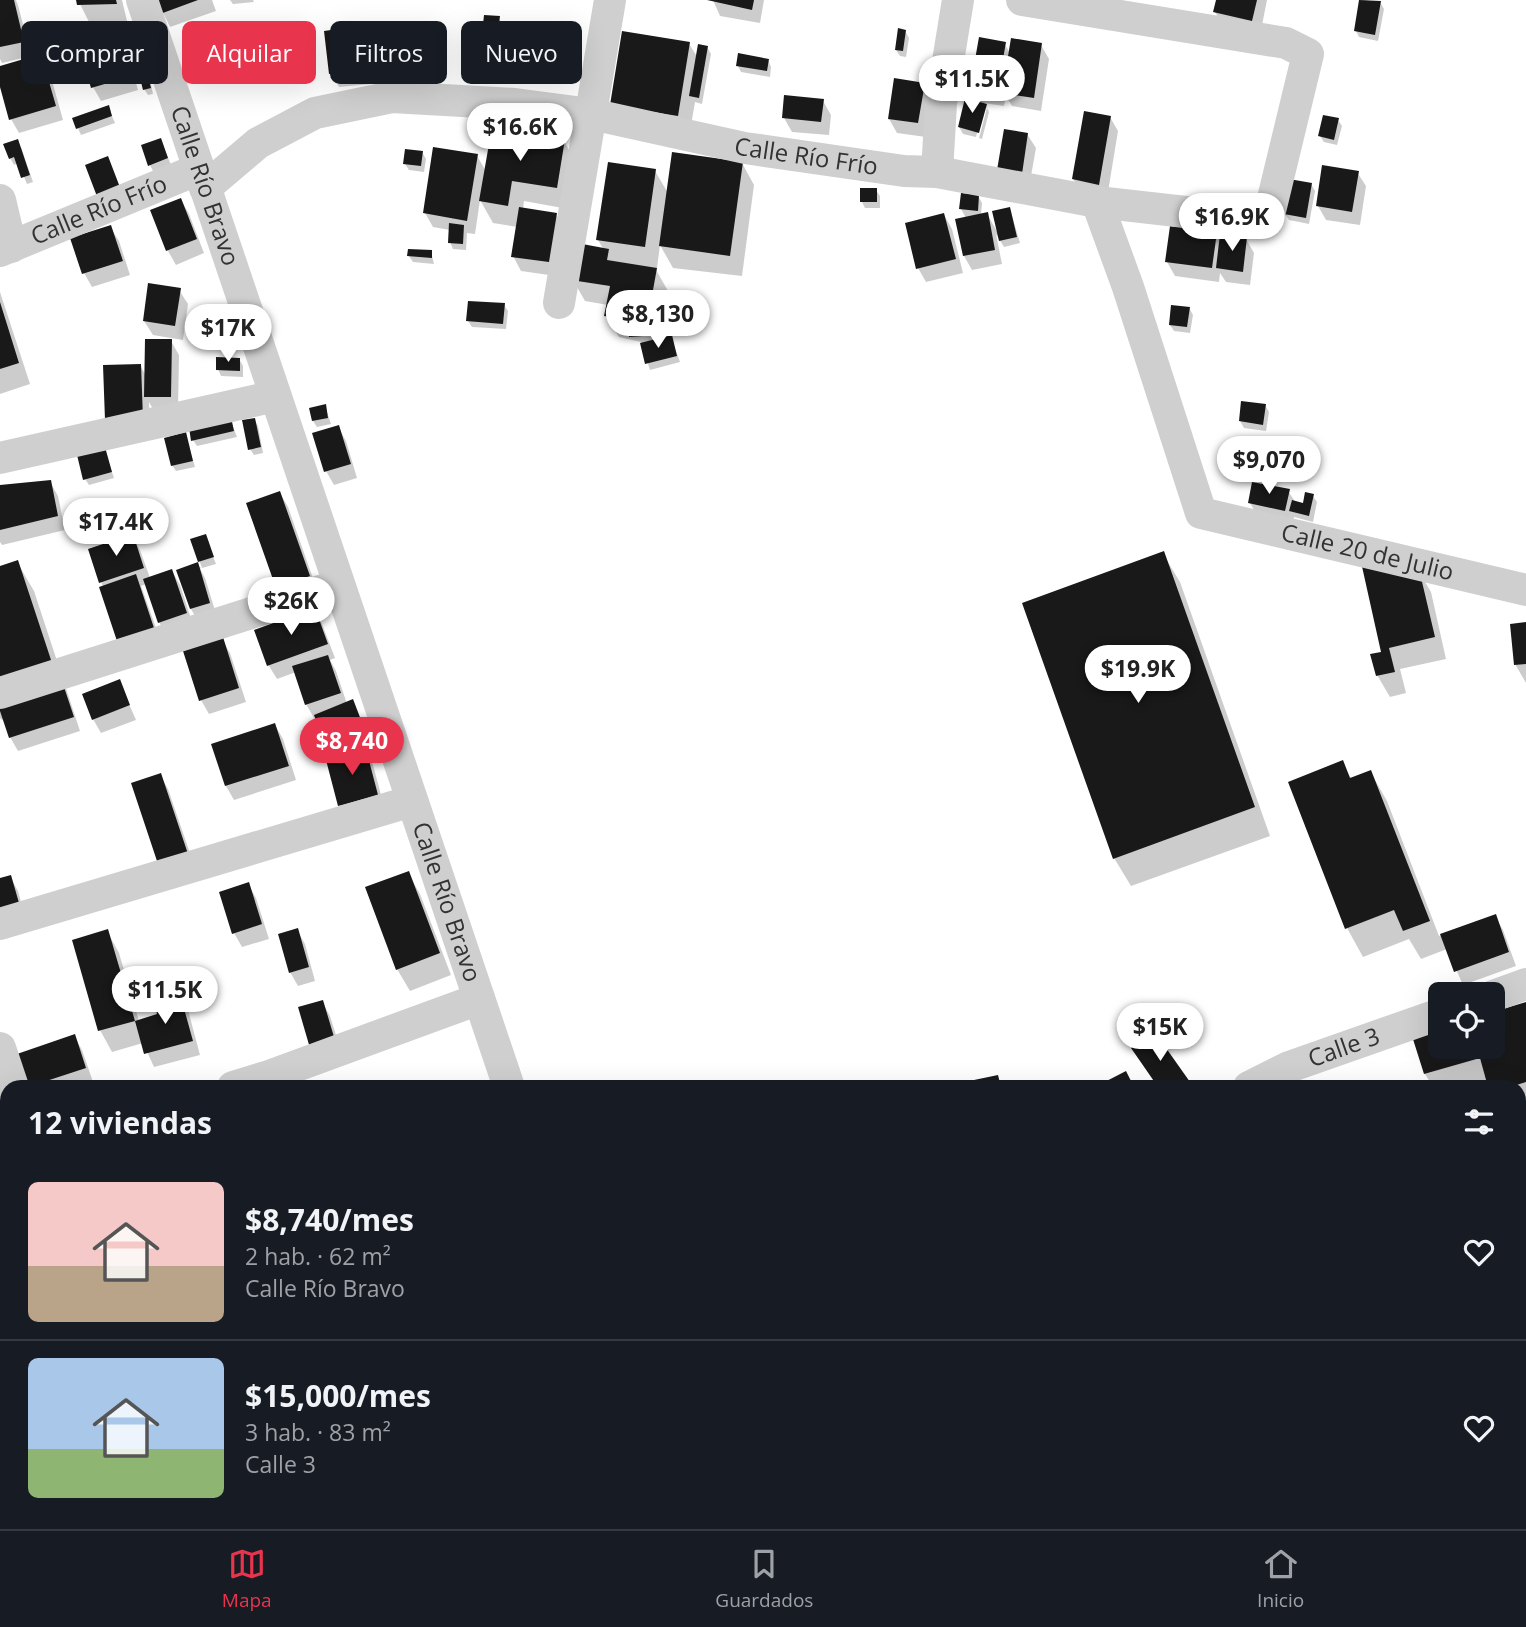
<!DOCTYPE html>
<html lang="es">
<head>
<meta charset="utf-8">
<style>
	:root { --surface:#171b24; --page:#20242c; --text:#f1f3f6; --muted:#9ea1a6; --line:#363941; --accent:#e9344d }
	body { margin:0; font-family:"Open Sans",sans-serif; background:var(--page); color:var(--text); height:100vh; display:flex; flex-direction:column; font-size:26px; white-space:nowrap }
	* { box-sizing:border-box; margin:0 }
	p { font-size:23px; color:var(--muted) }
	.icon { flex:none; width:38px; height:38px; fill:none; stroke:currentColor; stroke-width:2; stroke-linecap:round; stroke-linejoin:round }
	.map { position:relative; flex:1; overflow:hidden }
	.panel { position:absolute; left:0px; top:1080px; width:1526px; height:450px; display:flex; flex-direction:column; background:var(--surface); border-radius:21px 21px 0 0; box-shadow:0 7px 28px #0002 }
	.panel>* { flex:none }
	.banner { position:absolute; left:21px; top:21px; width:700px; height:63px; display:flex; gap:14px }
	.controls { position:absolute; left:1428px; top:982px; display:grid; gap:14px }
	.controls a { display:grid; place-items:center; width:77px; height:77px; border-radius:10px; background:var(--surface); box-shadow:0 7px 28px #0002; font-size:35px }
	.price { position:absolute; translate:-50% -60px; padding:0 16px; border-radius:24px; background:#fff; color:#222; font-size:23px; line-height:46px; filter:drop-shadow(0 2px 4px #0008) }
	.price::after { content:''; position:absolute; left:50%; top:42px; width:21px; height:16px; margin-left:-10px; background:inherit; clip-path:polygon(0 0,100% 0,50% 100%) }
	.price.on { background:var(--accent); color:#fff }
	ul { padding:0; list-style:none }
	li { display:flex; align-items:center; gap:21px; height:175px; padding:0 28px }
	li+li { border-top:2px solid var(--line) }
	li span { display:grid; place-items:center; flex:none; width:196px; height:140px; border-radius:10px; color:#555 }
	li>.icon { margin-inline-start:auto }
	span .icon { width:84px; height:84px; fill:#fffc; stroke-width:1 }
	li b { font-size:30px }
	h2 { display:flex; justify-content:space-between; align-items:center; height:84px; padding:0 28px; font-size:30px }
	.chip { padding:0 24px; border-radius:10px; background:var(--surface); box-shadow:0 7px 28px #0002; font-size:24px; line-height:63px }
	.chip.on { background:var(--accent); color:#fff }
	.dock { display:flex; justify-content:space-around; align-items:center; height:98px; border-top:2px solid var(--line); background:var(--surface); font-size:19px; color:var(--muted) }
	.dock a { display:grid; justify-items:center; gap:4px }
	.dock .on { color:var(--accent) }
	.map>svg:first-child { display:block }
	.shadow { fill:#0003 }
	.building { fill:#191919 }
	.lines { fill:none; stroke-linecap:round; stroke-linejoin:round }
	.minor { stroke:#cfcfcf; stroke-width:32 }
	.major { stroke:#aaa; stroke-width:38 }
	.labels { text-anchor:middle; stroke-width:7; stroke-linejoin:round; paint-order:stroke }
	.street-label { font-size:24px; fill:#323232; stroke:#fff }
</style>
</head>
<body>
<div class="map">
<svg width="1526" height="1529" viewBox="0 0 1526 1529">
	<rect width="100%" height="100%" fill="#fff"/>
	<path class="shadow" d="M 0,0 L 16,0 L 18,5 L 31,56 L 2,63 L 0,59 Z
		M 78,0 L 122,0 L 128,25 L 91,26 Z
		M 157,0 L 212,0 L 216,11 L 170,27 Z
		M 230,0 L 253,0 L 254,2 L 233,4 Z
		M 713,0 L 764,0 L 760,23 L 720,16 Z
		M 1218,0 L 1267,0 L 1260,35 L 1223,26 L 1215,12 Z
		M 1361,0 L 1380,2 L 1384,9 L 1378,41 L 1359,37 L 1356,31 Z
		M 499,18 L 502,24 L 499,52 L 486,50 L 482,44 Z
		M 358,28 L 366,42 L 371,84 L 339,87 L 331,73 Z
		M 905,31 L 909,38 L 906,57 L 900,56 L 896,50 Z
		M 119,36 L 127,50 L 138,90 L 101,101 L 93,87 Z
		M 1004,43 L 1010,53 L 1041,45 L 1049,59 L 1041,111 L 1012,106 L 1006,96 L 1004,106 L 984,103 L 987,108 L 983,108 L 976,137 L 963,134 L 959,127 L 982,104 L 972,88 Z
		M 689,44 L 698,58 L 707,47 L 711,54 L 702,104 L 695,102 L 689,137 L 624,126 Z
		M 41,56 L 49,70 L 63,120 L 19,133 L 11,119 L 0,81 L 0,68 Z
		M 768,60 L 771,67 L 770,77 L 741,72 L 738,66 Z
		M 147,74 L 150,80 L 153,94 L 148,95 L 144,89 Z
		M 923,85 L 932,99 L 926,137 L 897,133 L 889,119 Z
		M 823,101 L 831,115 L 829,135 L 792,132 L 784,118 Z
		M 108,107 L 115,123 L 81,135 L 74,119 Z
		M 987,108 L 989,112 L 982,139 L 979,138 Z
		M 1110,117 L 1118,131 L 1107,198 L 1082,193 L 1073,179 Z
		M 1338,120 L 1342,126 L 1337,145 L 1324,142 L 1320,136 Z
		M 1027,134 L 1036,148 L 1029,187 L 1007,184 Z
		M 161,140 L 171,165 L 153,171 L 150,165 Z
		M 564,141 L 576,162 L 568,209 L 524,201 L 523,210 L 556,215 L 564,229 L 556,276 L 521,271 L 513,256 L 518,227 L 493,223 L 480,200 L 475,234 L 467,233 L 466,250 L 453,249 L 450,242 L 450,230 L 433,227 L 425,213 L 477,156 L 486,171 Z
		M 21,147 L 33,182 L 27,184 L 18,163 L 14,165 L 10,158 Z
		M 422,152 L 426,159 L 424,172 L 409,170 L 405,164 Z
		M 742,163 L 754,185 L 742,276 L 673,268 L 660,245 L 657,268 L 655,268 L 668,291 L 660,340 L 671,337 L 680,362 L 650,370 L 641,342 L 619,337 L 606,315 L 608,305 L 585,301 L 573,280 L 604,250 L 598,240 L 655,171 L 668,193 Z
		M 1357,172 L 1366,186 L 1360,225 L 1326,220 L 1318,206 Z
		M 1311,184 L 1315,191 L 1309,224 L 1289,220 L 1285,214 Z
		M 876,190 L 880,196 L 880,208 L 865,208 L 862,202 Z
		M 978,196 L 982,203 L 981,215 L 987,214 L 998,233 L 1010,209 L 1020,243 L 1004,247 L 996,234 L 1002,264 L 972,270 L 964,256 L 966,218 L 961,209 Z
		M 181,200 L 189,214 L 204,253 L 176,265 L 168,251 L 152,211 Z
		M 944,215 L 952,229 L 963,273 L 926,282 L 918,268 Z
		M 110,227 L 119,241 L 130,275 L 92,287 L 84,273 Z
		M 1215,233 L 1221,243 L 1246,239 L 1254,253 L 1250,285 L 1226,282 L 1220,273 L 1219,282 L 1175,276 L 1167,262 Z
		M 431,252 L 434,264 L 413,262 L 409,256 Z
		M 179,290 L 188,304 L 183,340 L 153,335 L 144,321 Z
		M 0,292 L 30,384 L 0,394 Z
		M 504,305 L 508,311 L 506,329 L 472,327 L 468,321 Z
		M 1189,308 L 1193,315 L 1190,333 L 1174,331 L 1170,325 Z
		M 171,341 L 179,355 L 178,411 L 154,411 L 149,402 L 150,432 L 114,434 L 140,365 L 146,376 Z
		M 239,359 L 243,366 L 243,377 L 221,376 L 218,369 Z
		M 1265,405 L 1269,412 L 1266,431 L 1244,428 L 1240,421 Z
		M 325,406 L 331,424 L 317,427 L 313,421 Z
		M 230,419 L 237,437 L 197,446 L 193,440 Z
		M 254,419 L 258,426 L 263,453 L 254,455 L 250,449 Z
		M 338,427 L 346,441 L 357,478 L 334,485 L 326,471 Z
		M 185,434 L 195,467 L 176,471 L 172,465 Z
		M 104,449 L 114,478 L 89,485 L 85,479 Z
		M 50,482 L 58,496 L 65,530 L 2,545 L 0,542 L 0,486 Z
		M 1288,491 L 1296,503 L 1304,505 L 1313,496 L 1317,502 L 1313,522 L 1294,517 L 1293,524 L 1258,517 L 1250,503 Z
		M 280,493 L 288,507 L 317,590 L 285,601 L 277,587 Z
		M 132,536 L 140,550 L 150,578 L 172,571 L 180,585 L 194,628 L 167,636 L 159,622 L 146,584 L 141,586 L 161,642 L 103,587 L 90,551 Z
		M 205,536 L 216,564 L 202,568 L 192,540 Z
		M 1163,554 L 1180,582 L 1270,836 L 1131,886 L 1114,858 Z
		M 17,562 L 34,591 L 80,731 L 18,751 L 10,737 L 4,719 L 2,720 L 0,718 L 0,568 Z
		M 197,564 L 201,568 L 200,569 L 205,578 L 217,617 L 199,623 L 191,609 L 179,571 Z
		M 1418,570 L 1431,592 L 1446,659 L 1400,669 L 1406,693 L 1390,697 L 1377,675 L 1383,653 Z
		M 314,610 L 322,624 L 335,658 L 330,660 L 336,671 L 347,704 L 352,702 L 373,748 L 365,751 L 373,765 L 385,810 L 348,819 L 340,805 L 335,759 L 317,717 L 314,718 L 306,704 L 296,672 L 277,679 L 269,666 L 256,631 Z
		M 1526,624 L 1526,683 L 1515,664 Z
		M 222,640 L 230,653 L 246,702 L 209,714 L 201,700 Z
		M 119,681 L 136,720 L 101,733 L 93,719 Z
		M 275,725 L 283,739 L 296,780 L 234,800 L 226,786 L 214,745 Z
		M 1342,763 L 1352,780 L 1371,773 L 1387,801 L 1439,936 L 1495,916 L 1503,930 L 1516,966 L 1463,985 L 1447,949 L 1421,959 L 1409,939 L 1363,957 L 1347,928 Z
		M 160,775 L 168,789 L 195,868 L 168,877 Z
		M 408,873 L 420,894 L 451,975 L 410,991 L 397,969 Z
		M 10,877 L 18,891 L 27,924 L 0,880 Z
		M 248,884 L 256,898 L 269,939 L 242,947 L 234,933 L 221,893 Z
		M 297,930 L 305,944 L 315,981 L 298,986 L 290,972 Z
		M 107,931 L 119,953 L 139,1021 L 159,1015 L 180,996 L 188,1010 L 200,1055 L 154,1067 L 143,1043 L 112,1052 L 100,1030 Z
		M 322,1002 L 330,1016 L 344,1061 L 322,1068 Z
		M 1526,1004 L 1526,1107 L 1519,1109 L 1519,1087 L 1490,1087 L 1488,1080 L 1465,1087 L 1433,1087 L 1425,1074 L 1440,1029 L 1440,1046 L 1493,1046 L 1493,1014 Z
		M 74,1036 L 82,1050 L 93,1082 L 79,1087 L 30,1087 L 20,1055 Z
		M 0,1338 L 7,1358 L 7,1379 L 0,1381 Z
		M 188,1522 L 284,1522 L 286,1529 L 191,1529 Z
		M 370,1522 L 464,1522 L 466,1529 L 372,1529 Z
		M 1222,1522 L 1260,1524 L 1278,1529 L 1220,1529 Z"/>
	<path class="building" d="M 0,0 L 14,0 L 24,42 L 0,47 Z
		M 76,0 L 116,0 L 117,4 L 77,5 Z
		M 155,0 L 198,0 L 160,14 Z
		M 707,0 L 754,0 L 752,10 Z
		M 1216,0 L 1257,0 L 1252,21 L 1213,12 Z
		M 1359,0 L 1381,1 L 1375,35 L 1354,31 Z
		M 484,15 L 500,16 L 496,46 L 481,44 Z
		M 359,26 L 364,70 L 329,74 L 324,31 Z
		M 898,28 L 906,30 L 903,51 L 895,50 Z
		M 622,31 L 690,42 L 678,116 L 610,105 Z
		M 119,34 L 132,76 L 91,88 L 79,46 Z
		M 979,37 L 1006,42 L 997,93 L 970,88 Z
		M 1011,38 L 1042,43 L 1034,98 L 1002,93 Z
		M 698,44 L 708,46 L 699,98 L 689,96 Z
		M 738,53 L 769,59 L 767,71 L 736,66 Z
		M 41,54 L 56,106 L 9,120 L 0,87 L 0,66 Z
		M 147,72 L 151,88 L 143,90 L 139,74 Z
		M 894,78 L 925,83 L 918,123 L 888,119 Z
		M 784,95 L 824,99 L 821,122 L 782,118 Z
		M 965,98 L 987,104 L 979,133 L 958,127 Z
		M 109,105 L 112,116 L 76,129 L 72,118 Z
		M 1084,111 L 1111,116 L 1099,185 L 1072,179 Z
		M 1323,115 L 1339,118 L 1334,140 L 1318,136 Z
		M 492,127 L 565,139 L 557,188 L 512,181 L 508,206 L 479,201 Z
		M 1004,129 L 1028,133 L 1022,174 L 997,170 Z
		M 161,138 L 168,158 L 148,166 L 141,145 Z
		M 18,139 L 30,175 L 21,178 L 14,157 L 9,159 L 3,144 Z
		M 433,147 L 478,154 L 467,221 L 423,213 Z
		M 405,149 L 423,151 L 421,166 L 403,164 Z
		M 672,152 L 743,162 L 730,256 L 659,246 Z
		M 108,156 L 121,190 L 98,199 L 85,165 Z
		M 608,162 L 656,169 L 645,247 L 596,240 Z
		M 1322,165 L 1359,171 L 1352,212 L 1316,206 Z
		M 1289,179 L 1312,183 L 1306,218 L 1284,214 Z
		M 860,188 L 877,188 L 877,202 L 860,202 Z
		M 961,193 L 979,195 L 978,211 L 959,209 Z
		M 181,198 L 197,239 L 166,251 L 150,210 Z
		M 519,207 L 557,213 L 549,262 L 511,257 Z
		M 1010,207 L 1017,237 L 999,241 L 992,211 Z
		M 988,212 L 995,250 L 963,256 L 955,219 Z
		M 944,213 L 956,259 L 916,269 L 905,223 Z
		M 449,223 L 464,225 L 463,244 L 448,243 Z
		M 111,225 L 123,261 L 82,274 L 70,238 Z
		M 1170,226 L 1217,232 L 1212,268 L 1165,262 Z
		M 1220,234 L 1247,237 L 1243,272 L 1216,268 Z
		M 577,243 L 609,249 L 607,260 L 657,268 L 647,323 L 604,316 L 610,286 L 571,280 Z
		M 408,249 L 432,250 L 432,258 L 407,256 Z
		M 148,283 L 181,288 L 175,326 L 143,321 Z
		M 468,301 L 505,303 L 503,324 L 466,321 Z
		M 0,302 L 19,363 L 0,369 Z
		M 1171,305 L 1190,307 L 1187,327 L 1169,325 Z
		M 629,326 L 643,326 L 643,336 L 629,337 Z
		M 672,335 L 677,356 L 645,364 L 640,343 Z
		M 145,339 L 172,339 L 171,397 L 144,397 Z
		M 216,357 L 240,358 L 240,371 L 216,370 Z
		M 141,364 L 143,419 L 105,420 L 103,365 Z
		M 1241,401 L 1266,404 L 1263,425 L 1239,421 Z
		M 326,404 L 328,418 L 312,421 L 309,408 Z
		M 231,417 L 234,431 L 191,441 L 189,427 Z
		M 255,418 L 261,447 L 248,450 L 242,420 Z
		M 339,425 L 351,464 L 324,472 L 312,433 Z
		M 186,432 L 193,461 L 171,466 L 164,438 Z
		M 105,447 L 112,472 L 83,480 L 77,455 Z
		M 51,480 L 58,516 L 0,530 L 0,485 Z
		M 1252,482 L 1290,489 L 1285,511 L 1248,503 Z
		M 280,491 L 310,576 L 276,588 L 246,503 Z
		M 1305,492 L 1314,494 L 1309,516 L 1289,511 L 1292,500 L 1303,503 Z
		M 133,534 L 144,568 L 99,583 L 88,549 Z
		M 206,534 L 214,557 L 198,562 L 190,539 Z
		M 1164,551 L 1255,807 L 1113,859 L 1022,603 Z
		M 18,560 L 54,669 L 0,687 L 0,566 Z
		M 198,562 L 210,603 L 190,609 L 176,570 Z
		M 1361,562 L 1419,569 L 1435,637 L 1389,648 L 1395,672 L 1376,676 L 1370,654 L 1381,652 Z
		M 172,569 L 187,613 L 158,623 L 143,579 Z
		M 136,574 L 154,628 L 117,641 L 99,587 Z
		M 315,608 L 328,644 L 267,666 L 254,630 Z
		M 1526,622 L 1526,664 L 1514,665 L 1510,624 Z
		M 223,637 L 239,688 L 199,701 L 183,651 Z
		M 328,655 L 341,693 L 305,705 L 292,666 Z
		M 120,679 L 130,705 L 92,720 L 82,694 Z
		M 63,684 L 74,717 L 9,738 L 0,711 L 0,704 Z
		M 353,699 L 366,733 L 327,749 L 314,715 Z
		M 275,723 L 289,766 L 225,786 L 211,744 Z
		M 366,749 L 378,795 L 338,806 L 326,760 Z
		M 1343,760 L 1350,778 L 1371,770 L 1430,921 L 1403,931 L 1394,910 L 1345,929 L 1288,782 Z
		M 161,773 L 188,854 L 158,864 L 131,783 Z
		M 409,871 L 440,953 L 396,970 L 365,887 Z
		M 11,875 L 21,910 L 0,916 L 0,878 Z
		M 249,882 L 262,924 L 232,934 L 219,892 Z
		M 1496,914 L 1509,952 L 1454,972 L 1440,934 Z
		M 298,928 L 309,967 L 289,973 L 278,934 Z
		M 108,929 L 135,1021 L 98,1031 L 72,940 Z
		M 180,994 L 193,1041 L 144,1054 L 135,1021 L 157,1014 L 154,1001 Z
		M 323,1000 L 337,1047 L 312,1055 L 298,1007 Z
		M 1526,1002 L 1526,1082 L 1510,1087 L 1488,1087 L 1480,1058 L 1424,1074 L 1412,1036 L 1440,1028 L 1440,1046 L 1493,1046 L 1493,1012 Z
		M 1154,1031 L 1190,1082 L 1183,1087 L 1158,1087 L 1131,1048 Z
		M 75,1034 L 86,1068 L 28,1087 L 17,1054 Z
		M 1126,1071 L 1134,1087 L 1095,1087 Z
		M 998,1075 L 1001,1087 L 975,1087 L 974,1080 Z
		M 7,1293 L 7,1317 L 6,1317 L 0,1295 Z
		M 1519,1510 L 1526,1511 L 1526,1529 L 1401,1529 L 1403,1522 L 1519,1522 Z
		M 153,1522 L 162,1522 L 165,1529 L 138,1529 Z
		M 243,1522 L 280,1522 L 282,1529 L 245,1529 Z
		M 368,1522 L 458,1522 L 460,1529 L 371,1529 Z
		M 1220,1522 L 1262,1522 L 1281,1528 L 1218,1529 Z"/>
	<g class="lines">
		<g class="minor">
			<path id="s1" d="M 142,0 L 509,1087"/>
			<path d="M 937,172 L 941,104 L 958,0"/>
			<path id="s2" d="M 205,188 L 258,143 L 315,113 L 392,97 L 515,104 L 591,114 L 745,148 L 904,171 L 937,172 L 1097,202 L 1230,217 L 1270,211 L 1308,54 L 1286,43 L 1022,0"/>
			<path d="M 0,200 L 11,247"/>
			<path id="s3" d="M 1097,202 L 1128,287 L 1201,513 L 1526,590"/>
			<path id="s4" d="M 0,251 L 199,169"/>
			<path d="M 559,303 L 610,0"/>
			<path d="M 0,458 L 275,396"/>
			<path d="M 0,693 L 339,585"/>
			<path d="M 0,924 L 412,801"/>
			<path d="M 1493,996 L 1526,984"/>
			<path d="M 0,1048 L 13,1087"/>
			<path d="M 233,1087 L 269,1076 L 479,999"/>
			<path id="s5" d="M 1249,1087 L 1289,1067 L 1440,1014"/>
			<path d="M 0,1158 L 7,1156"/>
			<path d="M 1519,1241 L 1526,1242"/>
			<path d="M 1519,1408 L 1526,1407"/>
			<path d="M 0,1453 L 7,1450"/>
			<path d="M 95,1522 L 95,1529"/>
			<path d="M 48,1529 L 69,1522"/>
		</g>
		<path class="major" d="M 1519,1299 L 1526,1297
			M 832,1529 L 851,1522"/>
	</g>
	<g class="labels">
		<g class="street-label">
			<text dy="8" stroke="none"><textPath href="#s2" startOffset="632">Calle Río Frío</textPath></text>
			<text dy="8" stroke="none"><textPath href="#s1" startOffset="196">Calle Río Bravo</textPath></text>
			<text dy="8" stroke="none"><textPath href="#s4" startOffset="107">Calle Río Frío</textPath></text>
			<text dy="8" stroke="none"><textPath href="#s3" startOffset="499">Calle 20 de Julio</textPath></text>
			<text dy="8" stroke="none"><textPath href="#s1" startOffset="952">Calle Río Bravo</textPath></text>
			<text dy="8" stroke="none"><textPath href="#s5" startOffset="103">Calle 3</textPath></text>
		</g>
	</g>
</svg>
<div class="controls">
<a><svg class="icon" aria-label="locate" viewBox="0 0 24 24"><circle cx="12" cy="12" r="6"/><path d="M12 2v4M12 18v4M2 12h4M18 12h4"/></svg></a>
</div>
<b class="price" style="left:972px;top:115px">$11.5K</b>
<b class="price" style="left:520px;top:163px">$16.6K</b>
<b class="price" style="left:1232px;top:253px">$16.9K</b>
<b class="price" style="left:658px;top:350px">$8,130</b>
<b class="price" style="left:228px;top:364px">$17K</b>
<b class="price" style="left:1269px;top:496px">$9,070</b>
<b class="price" style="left:116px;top:558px">$17.4K</b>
<b class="price" style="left:291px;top:637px">$26K</b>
<b class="price" style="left:1138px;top:705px">$19.9K</b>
<b class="price on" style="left:352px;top:777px">$8,740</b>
<b class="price" style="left:165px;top:1026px">$11.5K</b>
<b class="price" style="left:1160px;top:1063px">$15K</b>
<div class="banner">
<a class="chip">Comprar</a>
<a class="chip on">Alquilar</a>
<a class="chip">Filtros</a>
<a class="chip">Nuevo</a>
</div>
<section class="panel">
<h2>12 viviendas<svg class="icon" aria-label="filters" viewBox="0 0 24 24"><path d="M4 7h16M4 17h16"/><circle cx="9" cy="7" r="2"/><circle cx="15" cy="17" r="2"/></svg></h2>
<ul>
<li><span style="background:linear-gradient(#f6c9c9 60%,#b9a48a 0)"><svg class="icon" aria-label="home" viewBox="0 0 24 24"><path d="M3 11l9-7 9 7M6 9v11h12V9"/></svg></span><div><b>$8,740/mes</b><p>2 hab. · 62 m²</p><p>Calle Río Bravo</p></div><svg class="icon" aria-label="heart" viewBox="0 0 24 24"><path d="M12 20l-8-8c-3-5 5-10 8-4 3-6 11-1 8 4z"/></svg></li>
<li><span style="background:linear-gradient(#a9c7e8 65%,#8fb573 0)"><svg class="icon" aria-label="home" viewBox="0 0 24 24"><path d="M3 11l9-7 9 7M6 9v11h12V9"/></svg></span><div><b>$15,000/mes</b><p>3 hab. · 83 m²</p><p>Calle 3</p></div><svg class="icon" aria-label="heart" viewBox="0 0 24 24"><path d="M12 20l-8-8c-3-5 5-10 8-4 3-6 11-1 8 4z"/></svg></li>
</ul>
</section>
</div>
<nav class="dock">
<a class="on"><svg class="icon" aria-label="map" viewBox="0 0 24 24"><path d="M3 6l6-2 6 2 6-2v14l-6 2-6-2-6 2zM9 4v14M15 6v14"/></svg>Mapa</a>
<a><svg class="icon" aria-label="saved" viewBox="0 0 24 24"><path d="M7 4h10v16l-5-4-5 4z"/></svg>Guardados</a>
<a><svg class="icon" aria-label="home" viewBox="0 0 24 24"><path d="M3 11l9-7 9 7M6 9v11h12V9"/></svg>Inicio</a>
</nav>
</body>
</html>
